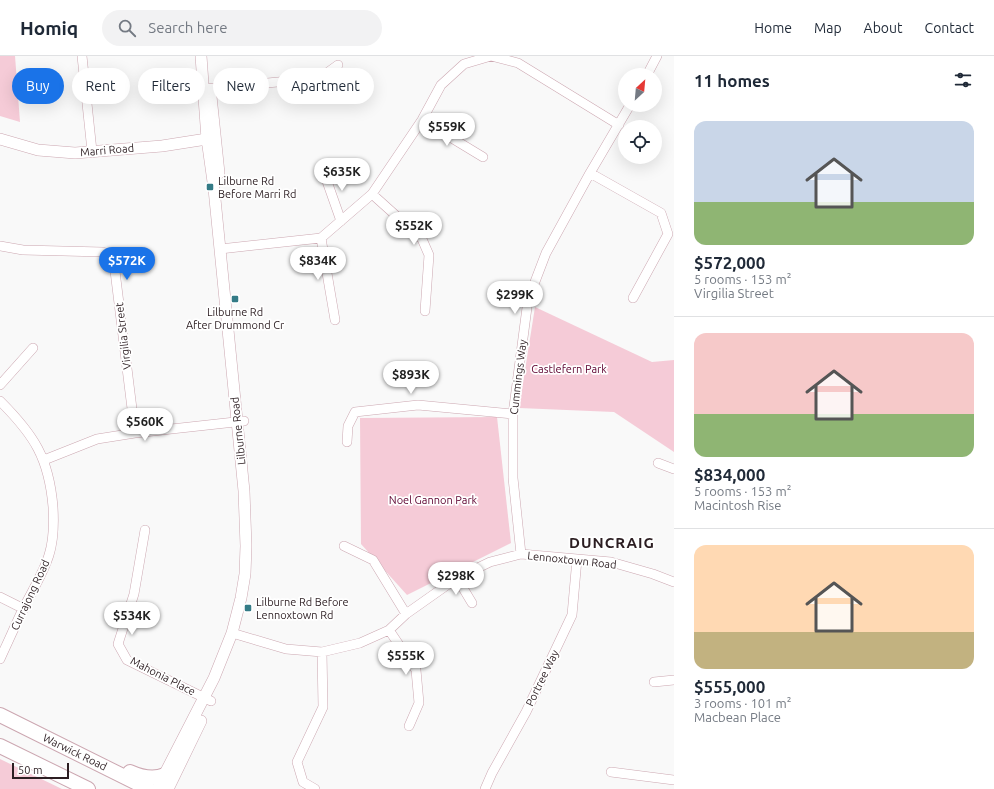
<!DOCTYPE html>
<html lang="en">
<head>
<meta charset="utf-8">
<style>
	:root { --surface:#fff; --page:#f2f2f3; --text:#1f2937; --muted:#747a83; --line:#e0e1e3; --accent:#1a73e8 }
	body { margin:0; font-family:Ubuntu,sans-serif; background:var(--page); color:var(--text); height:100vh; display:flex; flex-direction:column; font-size:15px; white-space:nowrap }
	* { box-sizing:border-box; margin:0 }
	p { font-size:13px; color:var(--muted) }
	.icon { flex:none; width:22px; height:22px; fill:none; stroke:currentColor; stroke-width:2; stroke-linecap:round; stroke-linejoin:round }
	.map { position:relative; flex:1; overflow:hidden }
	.sheet { display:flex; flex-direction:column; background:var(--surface); width:320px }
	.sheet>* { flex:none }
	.top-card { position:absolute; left:12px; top:12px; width:380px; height:36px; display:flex; gap:8px }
	.needle { width:26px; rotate:26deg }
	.fabs { position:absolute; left:618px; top:12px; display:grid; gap:8px }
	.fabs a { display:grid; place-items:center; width:44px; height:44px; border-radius:50%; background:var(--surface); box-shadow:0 4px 16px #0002; font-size:20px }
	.scale { position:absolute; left:12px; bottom:10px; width:57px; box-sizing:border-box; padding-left:4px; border:2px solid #2c1e22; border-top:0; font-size:11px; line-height:14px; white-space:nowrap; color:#2c1e22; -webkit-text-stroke:3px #fff; paint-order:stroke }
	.price { position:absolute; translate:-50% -34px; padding:0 9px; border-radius:14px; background:#fff; color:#222; font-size:13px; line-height:26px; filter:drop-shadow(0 1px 2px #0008) }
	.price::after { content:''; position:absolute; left:50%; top:24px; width:12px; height:9px; margin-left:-6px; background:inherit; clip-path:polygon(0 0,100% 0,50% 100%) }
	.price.selected { background:var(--accent); color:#fff }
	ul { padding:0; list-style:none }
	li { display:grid; align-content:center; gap:8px; height:212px; padding:0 20px }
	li+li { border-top:1px solid var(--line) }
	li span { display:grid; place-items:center; height:124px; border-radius:12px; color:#555 }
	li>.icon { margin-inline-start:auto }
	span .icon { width:72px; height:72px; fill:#fffc; stroke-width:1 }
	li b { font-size:17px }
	h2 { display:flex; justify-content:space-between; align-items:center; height:48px; padding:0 20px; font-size:17px }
	.chip { padding:0 14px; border-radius:18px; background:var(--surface); box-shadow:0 4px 16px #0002; font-size:14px; line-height:36px }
	.chip.selected { background:var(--accent); color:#fff }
	header { display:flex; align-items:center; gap:24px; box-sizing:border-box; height:56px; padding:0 20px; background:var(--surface); border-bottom:1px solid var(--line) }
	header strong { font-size:19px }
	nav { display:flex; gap:22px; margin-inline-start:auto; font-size:14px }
	.search { width:280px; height:36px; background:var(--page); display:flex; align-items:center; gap:10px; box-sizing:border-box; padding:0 14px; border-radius:22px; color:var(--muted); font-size:15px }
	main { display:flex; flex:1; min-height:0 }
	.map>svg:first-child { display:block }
	.green { fill:#f5cbd7 }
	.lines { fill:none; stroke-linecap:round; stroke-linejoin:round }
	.minor-casing { stroke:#cca7b1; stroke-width:10 }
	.tertiary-casing { stroke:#cca7b1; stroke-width:12 }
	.primary-casing { stroke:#cca7b1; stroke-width:16 }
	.minor { stroke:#fff; stroke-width:9 }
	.tertiary { stroke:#fff; stroke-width:11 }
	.primary { stroke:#fff; stroke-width:14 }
	.poi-dot { fill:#347b86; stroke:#fff; stroke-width:1.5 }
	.labels { text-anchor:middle; stroke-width:3.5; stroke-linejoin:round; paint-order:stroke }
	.street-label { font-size:11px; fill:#2c1e22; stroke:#fff }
	.poi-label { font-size:11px; fill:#2c1e22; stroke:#fff; text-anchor:start }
	.park-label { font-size:11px; fill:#5c002e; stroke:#fff }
	.district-label { font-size:15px; font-weight:bold; letter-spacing:1px; fill:#2c1e22; stroke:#fff }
</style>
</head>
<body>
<header>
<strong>Homiq</strong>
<div class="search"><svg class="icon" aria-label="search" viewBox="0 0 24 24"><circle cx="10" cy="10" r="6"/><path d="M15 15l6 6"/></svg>Search here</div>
<nav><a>Home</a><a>Map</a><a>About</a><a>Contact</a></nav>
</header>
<main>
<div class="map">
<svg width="674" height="733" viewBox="0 0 674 733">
	<rect width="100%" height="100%" fill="#f9f9f9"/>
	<path class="green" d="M 0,0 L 15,0 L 20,66 L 0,60 Z
		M 535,251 L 652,306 L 674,304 L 674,396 L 614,356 L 519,352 Z
		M 497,361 L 511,487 L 407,539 L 361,488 L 360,362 Z
		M 0,703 L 62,733 L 0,733 Z"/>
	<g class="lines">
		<g class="minor-casing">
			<path id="minor" d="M 82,0 L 92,95
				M 647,19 L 657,0
				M 203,33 L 320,22 L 338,9
				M 422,64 L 483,101
				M 323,114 L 341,165
				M 590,117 L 661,157 L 668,178 L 633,242
				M 372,138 L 422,183 L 429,199 L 425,255
				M 321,182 L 335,264
				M 0,190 L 23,194 L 103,196 L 114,207 L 135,377
				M 220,193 L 321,182 L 372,138 L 422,64 L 441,29 L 464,8 L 491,0 L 518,7 L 619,69
				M 0,329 L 33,292
				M 0,345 C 34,379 49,402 53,451 C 54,467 54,483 49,499 C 43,518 32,535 23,553 C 15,570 8,586 0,603
				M 347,386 L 348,370 L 355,356 L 418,349 L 513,358
				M 44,404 L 97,383 L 135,377 L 244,365
				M 658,407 L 674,413
				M 145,474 L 134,538 L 118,588 L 127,604 L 211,645
				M 344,490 L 373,504 L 406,558
				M 521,498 L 513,422 L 513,358 L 528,244 L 546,197 L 590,117 L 630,49
				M 457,522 L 472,547
				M 0,541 L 24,553
				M 389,574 L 416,614 L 419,647 L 409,670
				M 232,577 L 286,593 L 322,596 L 360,587 L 389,574 L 406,558 L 457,522 L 490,506 L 521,498 L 611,506 L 653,518 L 674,526
				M 654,626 L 674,624
				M 611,716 L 674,724
				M 315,733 L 303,726 L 297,706 L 323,651 L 322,596
				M 485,733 L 492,717 L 526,656 L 572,559 L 577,503"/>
		</g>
		<g class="tertiary-casing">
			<path id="tertiary" d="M 211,40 L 219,117
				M 0,83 L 38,94 L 75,97 L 162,90 L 213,82
				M 159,733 L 159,729 L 214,622 L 232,577 L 241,542 L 245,518 L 246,490 L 244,435 L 214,133 L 207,83 L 201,0
				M 168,733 L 201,665"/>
		</g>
		<g class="primary-casing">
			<path id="primary" d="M 0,659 L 149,733
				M 0,690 L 88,733
				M 130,716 C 141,721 153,724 165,719"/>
		</g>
		<use href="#minor" class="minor"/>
		<use href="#tertiary" class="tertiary"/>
		<use href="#primary" class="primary"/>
	</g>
	<g class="poi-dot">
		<rect x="206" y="127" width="8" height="8" rx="2"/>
		<rect x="231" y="239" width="8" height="8" rx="2"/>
		<rect x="244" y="548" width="8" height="8" rx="2"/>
	</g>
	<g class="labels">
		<g class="street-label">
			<text transform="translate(107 94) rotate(-5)" y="4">Marri Road</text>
			<text transform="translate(123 280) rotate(-97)" y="4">Virgilia Street</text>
			<text transform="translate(518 321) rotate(-83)" y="4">Cummings Way</text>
			<text transform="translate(238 375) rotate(-96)" y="4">Lilburne Road</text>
			<text transform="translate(572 504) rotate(6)" y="4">Lennoxtown Road</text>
			<text transform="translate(30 539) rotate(-65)" y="4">Currajong Road</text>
			<text transform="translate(163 620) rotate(27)" y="4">Mahonia Place</text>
			<text transform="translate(542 622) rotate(-64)" y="4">Portree Way</text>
			<text transform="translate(75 696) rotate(26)" y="4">Warwick Road</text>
		</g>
		<g class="poi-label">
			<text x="218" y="129">Lilburne Rd<tspan x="218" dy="13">Before Marri Rd</tspan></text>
			<text x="235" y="260" text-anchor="middle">Lilburne Rd<tspan x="235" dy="13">After Drummond Cr</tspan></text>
			<text x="256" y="550">Lilburne Rd Before<tspan x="256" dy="13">Lennoxtown Rd</tspan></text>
		</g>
		<g class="park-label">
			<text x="569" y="317">Castlefern Park</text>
			<text x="433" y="448">Noel Gannon Park</text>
		</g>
		<g class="district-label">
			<text x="612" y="492">DUNCRAIG</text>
		</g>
	</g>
</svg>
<div class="fabs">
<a><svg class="needle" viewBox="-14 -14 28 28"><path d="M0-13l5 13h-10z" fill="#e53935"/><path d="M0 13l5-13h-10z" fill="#747a83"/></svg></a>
<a><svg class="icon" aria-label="locate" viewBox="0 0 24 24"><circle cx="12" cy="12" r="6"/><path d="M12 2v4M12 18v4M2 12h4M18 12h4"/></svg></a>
</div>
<div class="scale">50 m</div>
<b class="price" style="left:447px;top:91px">$559K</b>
<b class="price" style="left:342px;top:136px">$635K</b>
<b class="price" style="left:414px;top:190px">$552K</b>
<b class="price selected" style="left:127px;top:225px">$572K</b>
<b class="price" style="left:318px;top:225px">$834K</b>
<b class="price" style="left:515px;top:259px">$299K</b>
<b class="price" style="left:411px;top:339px">$893K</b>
<b class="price" style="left:145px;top:386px">$560K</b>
<b class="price" style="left:456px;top:540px">$298K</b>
<b class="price" style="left:132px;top:580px">$534K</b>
<b class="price" style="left:406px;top:620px">$555K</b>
<div class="top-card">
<a class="chip selected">Buy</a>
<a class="chip">Rent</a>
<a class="chip">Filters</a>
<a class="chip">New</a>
<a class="chip">Apartment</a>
</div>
</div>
<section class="sheet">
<h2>11 homes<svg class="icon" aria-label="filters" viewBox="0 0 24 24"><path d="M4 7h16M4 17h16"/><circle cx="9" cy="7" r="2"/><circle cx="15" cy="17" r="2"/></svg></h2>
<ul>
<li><span style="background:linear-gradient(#c9d6e8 65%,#8fb573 0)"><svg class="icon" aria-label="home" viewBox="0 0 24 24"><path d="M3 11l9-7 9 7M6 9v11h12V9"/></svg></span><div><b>$572,000</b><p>5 rooms · 153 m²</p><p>Virgilia Street</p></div></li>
<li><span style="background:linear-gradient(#f6c9c9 65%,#8fb573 0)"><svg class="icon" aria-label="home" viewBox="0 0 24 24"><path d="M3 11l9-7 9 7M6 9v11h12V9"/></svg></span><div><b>$834,000</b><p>5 rooms · 153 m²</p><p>Macintosh Rise</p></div></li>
<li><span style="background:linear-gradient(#ffd9b3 70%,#c2b280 0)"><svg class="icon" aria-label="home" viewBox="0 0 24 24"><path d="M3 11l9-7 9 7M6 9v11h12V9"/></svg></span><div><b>$555,000</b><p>3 rooms · 101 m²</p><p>Macbean Place</p></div></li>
</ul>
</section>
</main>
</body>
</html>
